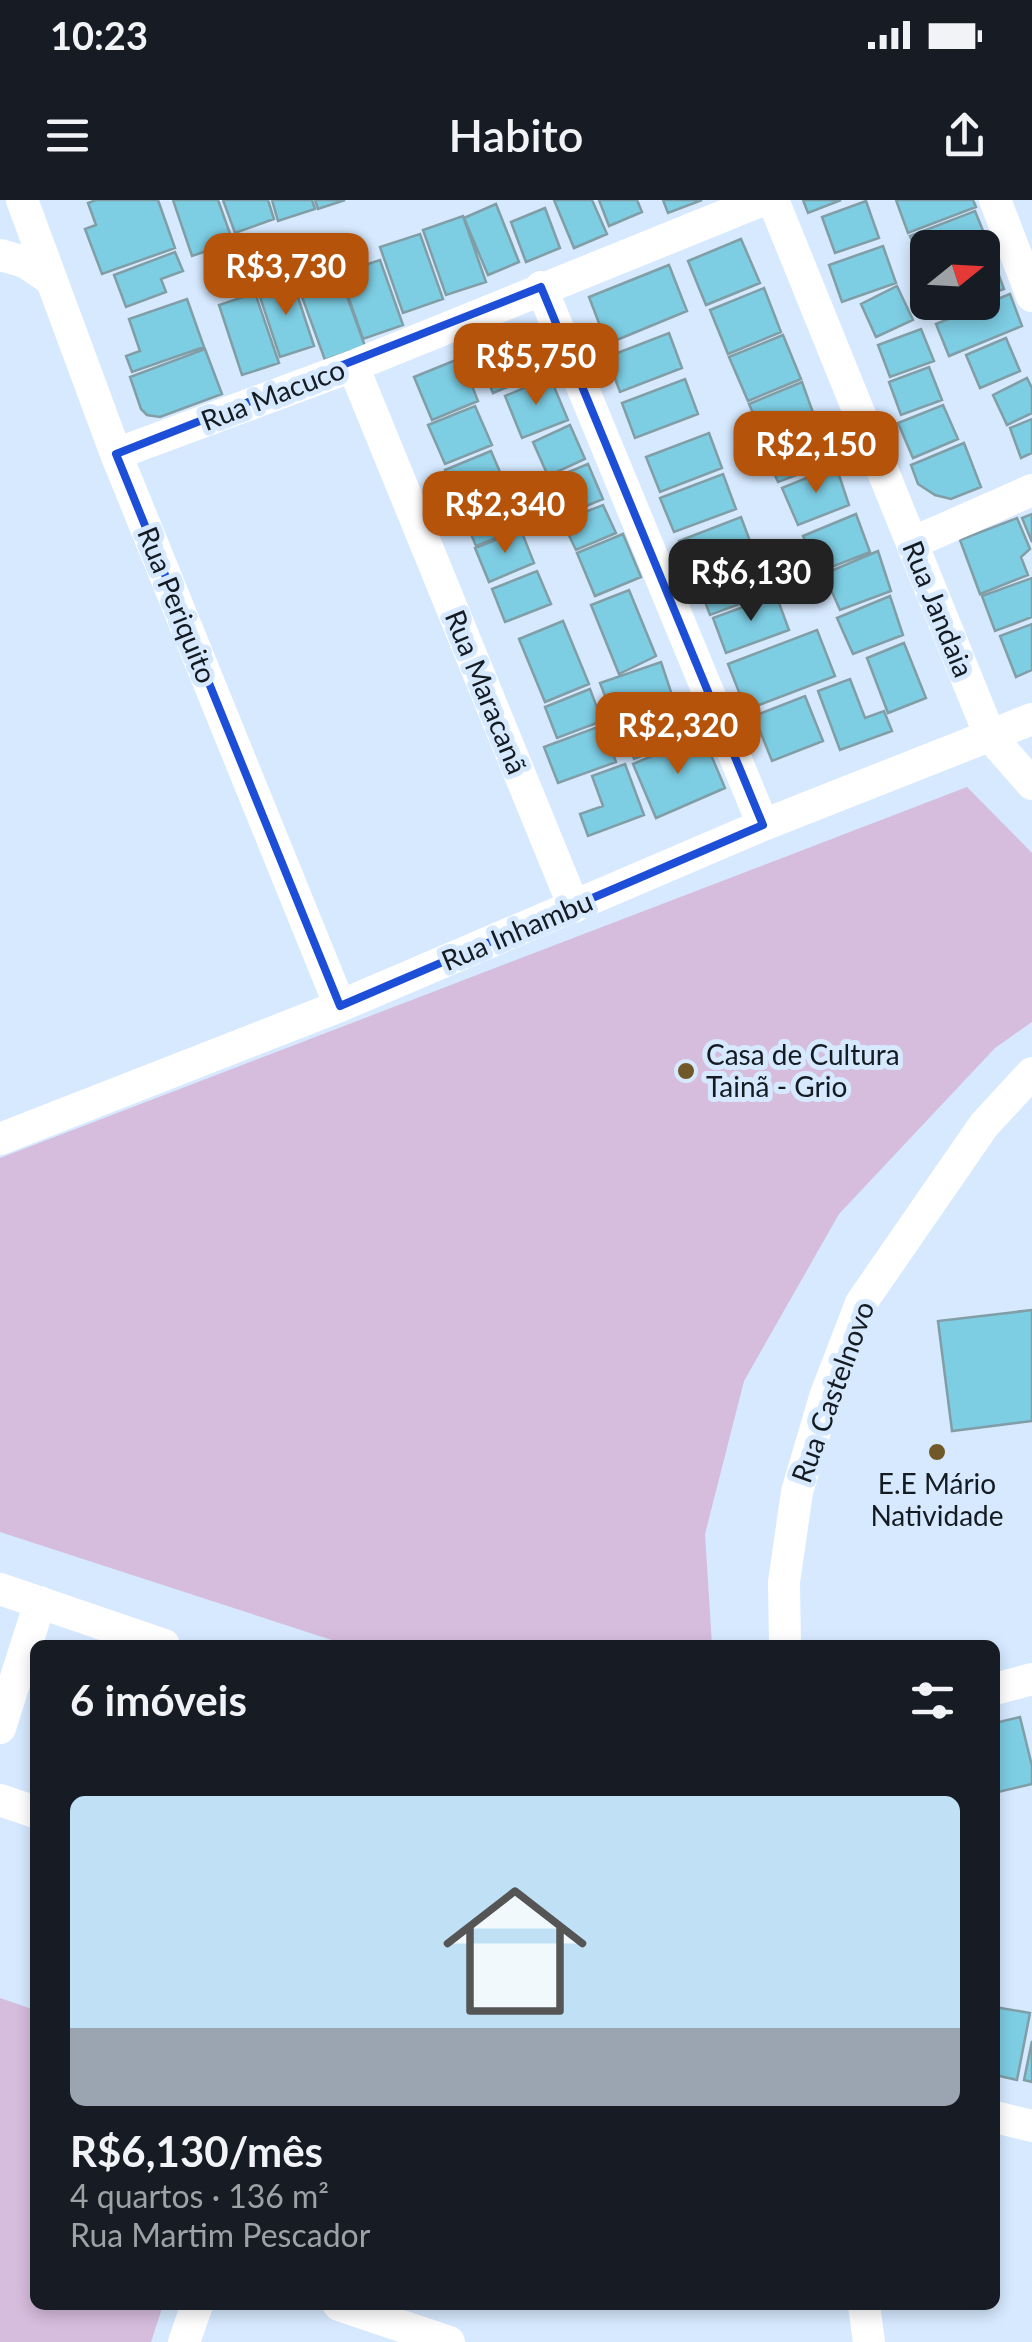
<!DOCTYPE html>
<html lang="pt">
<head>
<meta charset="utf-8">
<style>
	:root { --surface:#171b24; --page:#20242c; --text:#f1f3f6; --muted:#9ea1a6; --line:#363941; --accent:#b45309 }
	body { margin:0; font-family:Lato,sans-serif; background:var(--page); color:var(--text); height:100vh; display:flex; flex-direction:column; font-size:38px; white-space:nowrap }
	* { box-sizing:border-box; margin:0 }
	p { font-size:32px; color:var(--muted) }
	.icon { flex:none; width:55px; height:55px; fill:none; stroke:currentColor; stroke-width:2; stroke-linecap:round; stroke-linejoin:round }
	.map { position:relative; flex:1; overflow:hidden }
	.drawer { position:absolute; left:30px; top:1440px; width:970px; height:670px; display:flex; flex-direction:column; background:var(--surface); border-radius:15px; box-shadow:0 5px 15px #0003 }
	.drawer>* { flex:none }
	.needle { width:65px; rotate:72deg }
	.buttons { position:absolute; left:910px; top:30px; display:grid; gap:20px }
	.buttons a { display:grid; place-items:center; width:90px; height:90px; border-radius:15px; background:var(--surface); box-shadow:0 5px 15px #0003; font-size:50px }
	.price { position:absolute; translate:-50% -85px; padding:0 22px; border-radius:20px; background:var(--accent); color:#fff; font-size:32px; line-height:65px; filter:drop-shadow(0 2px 5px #0008) }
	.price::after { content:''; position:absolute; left:50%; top:60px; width:30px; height:22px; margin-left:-15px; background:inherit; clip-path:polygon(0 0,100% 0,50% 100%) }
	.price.current { background:#222; color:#fff }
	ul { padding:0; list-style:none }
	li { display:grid; align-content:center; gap:20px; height:530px; padding:0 40px }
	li+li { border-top:2px solid var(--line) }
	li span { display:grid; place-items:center; height:310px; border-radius:15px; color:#555 }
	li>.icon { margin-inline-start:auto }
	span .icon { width:180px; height:180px; fill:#fffc; stroke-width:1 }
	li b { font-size:42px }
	h2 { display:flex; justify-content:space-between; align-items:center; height:120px; padding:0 40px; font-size:42px }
	.status { display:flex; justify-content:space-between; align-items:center; height:70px; padding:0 50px; background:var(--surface); direction:ltr }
	.status svg { height:28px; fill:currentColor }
	header { display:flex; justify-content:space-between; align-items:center; height:130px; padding:0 40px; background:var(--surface); font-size:45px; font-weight:600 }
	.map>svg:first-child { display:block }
	.green { fill:#d6bcdd }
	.building { fill:#7dcde3; stroke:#819ea7; stroke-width:2.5 }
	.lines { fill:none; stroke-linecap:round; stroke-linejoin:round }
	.minor { stroke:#fff; stroke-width:32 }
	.marked { fill:none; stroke:#1d4ed8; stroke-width:8; stroke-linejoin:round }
	.poi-dot { fill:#705829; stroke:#d6e9fe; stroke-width:4 }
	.labels { text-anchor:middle; stroke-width:10; stroke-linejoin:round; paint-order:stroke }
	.street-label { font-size:28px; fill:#141b22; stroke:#d6e9fe }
	.poi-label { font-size:28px; fill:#141b22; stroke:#d6e9fe; text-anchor:start }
</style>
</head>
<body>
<div class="status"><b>10:23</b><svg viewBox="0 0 49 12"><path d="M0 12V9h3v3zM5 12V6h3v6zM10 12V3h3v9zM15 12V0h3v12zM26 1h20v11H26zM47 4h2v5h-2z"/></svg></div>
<header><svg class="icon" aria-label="menu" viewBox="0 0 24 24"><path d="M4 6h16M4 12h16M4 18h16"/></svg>Habito<svg class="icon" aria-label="share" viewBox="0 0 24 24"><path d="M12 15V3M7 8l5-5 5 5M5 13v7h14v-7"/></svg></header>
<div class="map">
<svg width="1032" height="2142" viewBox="0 0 1032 2142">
	<rect width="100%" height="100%" fill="#d6e9fe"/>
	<path class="green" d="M 967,587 L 1032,653 L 1032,822 L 995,848 L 839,1014 L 744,1181 L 705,1334 L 712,1445 L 347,1445 L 0,1332 L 0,958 Z
		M 0,1798 L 35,1810 L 35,2105 L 163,2105 L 151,2142 L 0,2142 Z"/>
	<path class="building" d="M 96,0 L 158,0 L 175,48 L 102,74 L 85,29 L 96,25 L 88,3 Z
		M 173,0 L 218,0 L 233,42 L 192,56 Z
		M 223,0 L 268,0 L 274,19 L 235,33 Z
		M 272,0 L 312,0 L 315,9 L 278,21 Z
		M 315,0 L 345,0 L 318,9 Z
		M 554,0 L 592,0 L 607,34 L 574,48 Z
		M 599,0 L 637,0 L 642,12 L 609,26 Z
		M 663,0 L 702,0 L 668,13 Z
		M 803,0 L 841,0 L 808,13 Z
		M 896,0 L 973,0 L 976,7 L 908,33 Z
		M 866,1 L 879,38 L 835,53 L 822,17 Z
		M 496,4 L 519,62 L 488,75 L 464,18 Z
		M 545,8 L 560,48 L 526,62 L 511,22 Z
		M 975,11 L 990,48 L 982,51 L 982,48 L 928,48 L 925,74 L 910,36 Z
		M 463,16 L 486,82 L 446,95 L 423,30 Z
		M 420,34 L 443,99 L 403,113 L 380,47 Z
		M 741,39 L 760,83 L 706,105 L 688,61 Z
		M 883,46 L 896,83 L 842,102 L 829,65 Z
		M 990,51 L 1004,89 L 982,97 L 982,54 Z
		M 175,52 L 183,71 L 161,79 L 166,92 L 126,107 L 114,75 Z
		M 380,60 L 403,125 L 363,139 L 340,73 Z
		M 669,65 L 687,111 L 607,144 L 589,97 Z
		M 337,69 L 365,146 L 325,160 L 297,83 Z
		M 292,79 L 314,146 L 280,157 L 258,91 Z
		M 897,86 L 913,120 L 876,137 L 861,104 Z
		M 764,88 L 781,132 L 728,154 L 710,110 Z
		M 255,93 L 279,163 L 242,175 L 219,105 Z
		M 1010,94 L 1022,126 L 949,156 L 936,124 Z
		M 187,99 L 204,147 L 132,172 L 126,156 L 140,151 L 129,119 Z
		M 921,129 L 934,161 L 890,177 L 878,145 Z
		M 522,131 L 539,174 L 493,193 L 475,150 Z
		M 669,133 L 682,168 L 620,192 L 607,157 Z
		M 783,135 L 801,179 L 748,201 L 729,157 Z
		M 1006,138 L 1020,171 L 980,188 L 966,155 Z
		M 205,149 L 222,194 L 160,217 L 147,215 L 141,209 L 130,177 Z
		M 461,158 L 478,201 L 432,220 L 414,177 Z
		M 929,167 L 942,200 L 901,215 L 889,182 Z
		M 550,177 L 568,220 L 522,238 L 505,196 Z
		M 1027,178 L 1032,188 L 1032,213 L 1007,225 L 993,195 Z
		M 685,179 L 698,214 L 635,238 L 622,203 Z
		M 802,182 L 816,221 L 765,241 L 749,204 Z
		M 943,205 L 958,239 L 913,258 L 898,223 Z
		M 475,206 L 492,245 L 445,264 L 428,225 Z
		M 1032,219 L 1032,253 L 1021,258 L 1010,228 Z
		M 815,224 L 829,263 L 778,282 L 762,246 Z
		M 570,225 L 585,259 L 548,276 L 533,242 Z
		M 709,233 L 722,268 L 660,292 L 646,257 Z
		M 964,243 L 981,287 L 951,299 L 935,295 L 918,284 L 911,265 Z
		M 491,251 L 506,286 L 460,301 L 445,270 Z
		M 588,264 L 603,299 L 560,317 L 545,282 Z
		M 836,266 L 849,305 L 798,325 L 782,288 Z
		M 723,274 L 736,309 L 674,332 L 660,298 Z
		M 507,294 L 521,328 L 476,346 L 462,313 Z
		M 603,305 L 616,333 L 576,350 L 562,321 Z
		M 856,314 L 870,352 L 819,372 L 803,336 Z
		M 1032,314 L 1032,342 L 1022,318 Z
		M 741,317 L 754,352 L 691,376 L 679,341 Z
		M 1017,318 L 1030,349 L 1021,357 L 1028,375 L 980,394 L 960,340 Z
		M 521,330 L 534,363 L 489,382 L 475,348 Z
		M 623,334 L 641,377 L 595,396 L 577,353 Z
		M 878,351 L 891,391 L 840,410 L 824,374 Z
		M 759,357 L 772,392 L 710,415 L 697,380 Z
		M 537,371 L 551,404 L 505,422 L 492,389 Z
		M 1032,378 L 1032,417 L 995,431 L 982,396 Z
		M 629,390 L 656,456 L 619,474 L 591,405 Z
		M 776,395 L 789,430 L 726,453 L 713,418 Z
		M 890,396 L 903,435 L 853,454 L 837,418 Z
		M 563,421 L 589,484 L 545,502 L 519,439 Z
		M 1032,424 L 1032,470 L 1016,477 L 1000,436 Z
		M 817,430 L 835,476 L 746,510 L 728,464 Z
		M 904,443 L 926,498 L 888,513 L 867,458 Z
		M 661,462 L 674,501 L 616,524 L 600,483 Z
		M 850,479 L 865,518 L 884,511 L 892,531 L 840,550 L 818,491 Z
		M 590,489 L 602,521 L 557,538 L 545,507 Z
		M 805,496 L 823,541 L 772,561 L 754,516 Z
		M 687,500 L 700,534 L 634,559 L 621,525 Z
		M 603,525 L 616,562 L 558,583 L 544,547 Z
		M 690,540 L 693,549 L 706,543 L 725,588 L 656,618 L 633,564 Z
		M 625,564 L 644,615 L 588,636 L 580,614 L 603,606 L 592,576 Z
		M 1032,1110 L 1032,1221 L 952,1231 L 938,1121 Z
		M 1020,1517 L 1032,1566 L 1032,1584 L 998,1592 L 995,1578 L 995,1523 Z
		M 995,1807 L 1030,1813 L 1017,1880 L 995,1875 Z
		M 1032,1841 L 1032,1882 L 1024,1880 Z"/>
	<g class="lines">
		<path class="minor" d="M 22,0 L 116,254 L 340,806
			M 773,0 L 990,536 L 1032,584
			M 995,0 L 1032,96
			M 0,55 L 25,62 L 50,79
			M 541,87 L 763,625
			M 353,166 L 574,707
			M 116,254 L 353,166 L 763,0
			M 912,343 L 1032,290
			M 0,939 L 340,806 L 763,625 L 1032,519
			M 0,1389 L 164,1445
			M 785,1445 L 784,1382 L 797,1292 L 825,1197 L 861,1103 L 984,925 L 1032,873
			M 995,1489 L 1032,1479
			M 0,1528 L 40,1402
			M 0,1600 L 35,1612
			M 995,1917 L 1032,1926
			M 339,2105 L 449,2142
			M 864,2105 L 869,2142
			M 184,2142 L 197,2105"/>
	</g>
	<path class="marked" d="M 541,87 L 763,625 L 340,806 L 116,254 Z"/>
	<g class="poi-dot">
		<circle cx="686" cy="871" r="10"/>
		<circle cx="937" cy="1252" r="10"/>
	</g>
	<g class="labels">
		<g class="street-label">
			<text transform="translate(273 195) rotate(-21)" y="10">Rua Macuco</text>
			<text transform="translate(177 405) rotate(68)" y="10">Rua Periquito</text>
			<text transform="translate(938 409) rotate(68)" y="10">Rua Jandaia</text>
			<text transform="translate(486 492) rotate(68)" y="10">Rua Maracanã</text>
			<text transform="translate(517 731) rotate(-23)" y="10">Rua Inhambu</text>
			<text transform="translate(833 1192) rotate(-70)" y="10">Rua Castelnovo</text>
		</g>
		<g class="poi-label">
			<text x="706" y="865">Casa de Cultura<tspan x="706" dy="32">Tainã - Grio</tspan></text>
			<text x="937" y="1294" text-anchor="middle">E.E Mário<tspan x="937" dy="32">Natividade</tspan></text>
		</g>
	</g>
</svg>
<div class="buttons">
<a><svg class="needle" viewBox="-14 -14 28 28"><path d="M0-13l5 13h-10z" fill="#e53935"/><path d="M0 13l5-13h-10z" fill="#9ea1a6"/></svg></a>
</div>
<b class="price" style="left:286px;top:118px">R$3,730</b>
<b class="price" style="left:536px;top:208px">R$5,750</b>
<b class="price" style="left:816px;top:296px">R$2,150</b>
<b class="price" style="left:505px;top:356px">R$2,340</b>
<b class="price current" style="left:751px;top:424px">R$6,130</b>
<b class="price" style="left:678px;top:577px">R$2,320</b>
<section class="drawer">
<h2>6 imóveis<svg class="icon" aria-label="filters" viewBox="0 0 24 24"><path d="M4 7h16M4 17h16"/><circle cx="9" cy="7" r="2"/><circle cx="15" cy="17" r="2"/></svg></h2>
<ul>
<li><span style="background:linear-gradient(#bfe0f5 75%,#9aa5b1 0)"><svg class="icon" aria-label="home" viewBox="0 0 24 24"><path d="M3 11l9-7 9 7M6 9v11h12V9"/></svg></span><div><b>R$6,130/mês</b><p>4 quartos · 136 m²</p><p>Rua Martim Pescador</p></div></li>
</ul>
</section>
</div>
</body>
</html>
